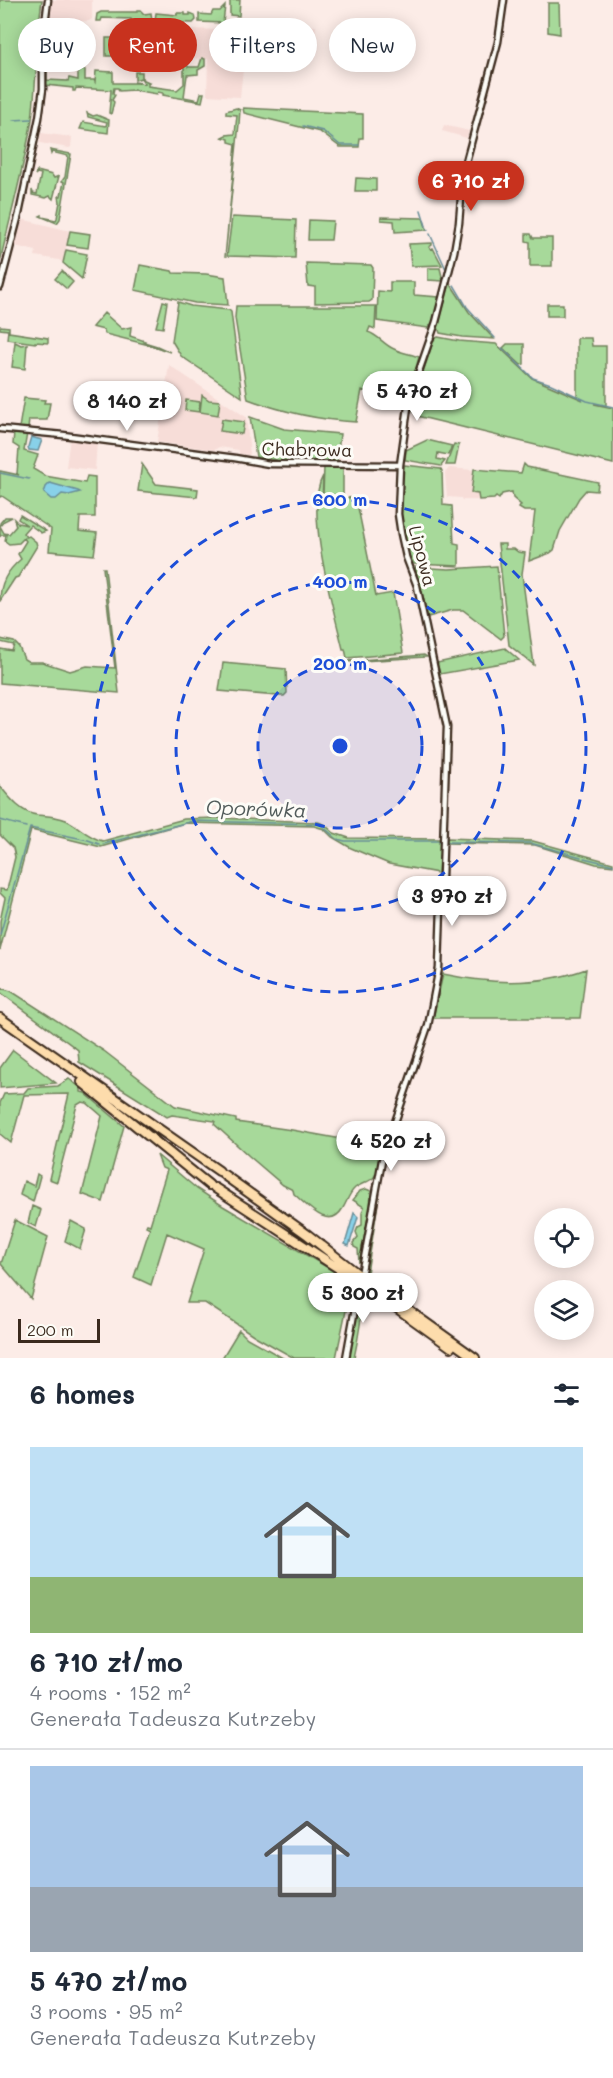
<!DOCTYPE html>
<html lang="en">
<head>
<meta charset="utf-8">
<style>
	:root { --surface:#fff; --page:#f2f2f3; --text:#1f2937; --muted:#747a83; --line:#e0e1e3; --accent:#c8321e }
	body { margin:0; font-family:Mali,sans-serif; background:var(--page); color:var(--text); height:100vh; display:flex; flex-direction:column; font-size:22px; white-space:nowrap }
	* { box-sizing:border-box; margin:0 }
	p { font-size:20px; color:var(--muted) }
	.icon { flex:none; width:33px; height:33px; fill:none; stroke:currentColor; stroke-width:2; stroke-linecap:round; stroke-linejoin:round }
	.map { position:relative; height:1358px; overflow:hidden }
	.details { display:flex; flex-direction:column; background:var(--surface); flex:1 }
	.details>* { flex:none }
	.top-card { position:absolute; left:18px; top:18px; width:578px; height:54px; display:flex; gap:12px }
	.tools { position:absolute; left:534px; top:1208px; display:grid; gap:12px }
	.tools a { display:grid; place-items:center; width:60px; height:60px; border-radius:50%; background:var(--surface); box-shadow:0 3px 15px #0003; font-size:30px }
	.scale { position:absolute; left:18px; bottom:15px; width:82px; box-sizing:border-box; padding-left:6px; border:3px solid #3b2a1e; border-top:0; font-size:16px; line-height:21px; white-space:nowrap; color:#3b2a1e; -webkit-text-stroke:4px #fdfcf7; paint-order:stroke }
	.price { position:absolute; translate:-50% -51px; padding:0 14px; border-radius:21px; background:#fff; color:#222; font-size:20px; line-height:39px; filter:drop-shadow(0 2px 3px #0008) }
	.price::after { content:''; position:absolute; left:50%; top:36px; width:18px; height:14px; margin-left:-9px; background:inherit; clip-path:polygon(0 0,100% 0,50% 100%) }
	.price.on { background:var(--accent); color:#fff }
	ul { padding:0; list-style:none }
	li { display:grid; align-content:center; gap:12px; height:318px; padding:0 30px }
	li+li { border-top:2px solid var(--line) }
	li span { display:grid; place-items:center; height:186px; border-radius:0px; color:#555 }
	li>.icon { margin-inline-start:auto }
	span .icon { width:108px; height:108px; fill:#fffc; stroke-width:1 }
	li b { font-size:26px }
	h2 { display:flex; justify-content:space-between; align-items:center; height:72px; padding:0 30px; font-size:26px }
	.pill { padding:0 21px; border-radius:27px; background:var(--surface); box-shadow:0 3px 15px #0003; font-size:21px; line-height:54px }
	.pill.on { background:var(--accent); color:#fff }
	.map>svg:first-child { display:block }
	.built { fill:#f7ddd8 }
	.green { fill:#a7d99a; stroke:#71825c; stroke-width:1.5 }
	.water { fill:#88d1e9; stroke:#698e98; stroke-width:1.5 }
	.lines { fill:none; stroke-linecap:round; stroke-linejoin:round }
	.stream { stroke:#698e98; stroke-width:1.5 }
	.minor-casing { stroke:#3b2a1e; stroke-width:9 }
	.highway-casing { stroke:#3b2a1e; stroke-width:12 }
	.minor { stroke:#fdfcf7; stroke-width:4.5 }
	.highway { stroke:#fddcac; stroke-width:8 }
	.highway-bridge-casing { stroke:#3b2a1e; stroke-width:12; stroke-linecap:butt }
	.highway-bridge { stroke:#fddcac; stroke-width:8 }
	.ring { fill:none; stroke:#1d4ed8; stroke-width:3; stroke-dasharray:10 8 }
	.labels { text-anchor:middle; stroke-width:6; stroke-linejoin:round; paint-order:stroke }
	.street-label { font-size:18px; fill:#3b2a1e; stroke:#fdfcf7 }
	.water-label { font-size:20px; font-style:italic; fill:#525c5b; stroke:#fdfcf7 }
	.centre { fill:#1d4ed8; stroke:#fdfcf7; stroke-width:3 }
	.ring-label { font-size:18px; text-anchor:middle; font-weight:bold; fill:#1d4ed8; stroke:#fdfcf7; stroke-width:6; stroke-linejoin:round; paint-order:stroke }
</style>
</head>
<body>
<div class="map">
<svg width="613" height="1358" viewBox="0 0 613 1358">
	<rect width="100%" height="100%" fill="#fcece7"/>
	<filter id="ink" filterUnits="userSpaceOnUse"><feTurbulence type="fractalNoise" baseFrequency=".0167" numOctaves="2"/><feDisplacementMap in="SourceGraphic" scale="12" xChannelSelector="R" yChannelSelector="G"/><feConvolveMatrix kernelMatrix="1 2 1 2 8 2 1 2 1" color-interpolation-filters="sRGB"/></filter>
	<g filter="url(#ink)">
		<path class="built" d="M 52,0 L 92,0 L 92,19 L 89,21 L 53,21 L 50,15 Z
			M 295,25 L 316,26 L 315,37 L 295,36 Z
			M 185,29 L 224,30 L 224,59 L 244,60 L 240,97 L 207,95 L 208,59 L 185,58 Z
			M 444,125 L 469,131 L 467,138 L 442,131 Z
			M 41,133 L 72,137 L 71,147 L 69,148 L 40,143 Z
			M 21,219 L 70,231 L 63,263 L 59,260 L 35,256 L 36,251 L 15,246 Z
			M 169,365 L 246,417 L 250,454 L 248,455 L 239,454 L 239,450 L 219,447 L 214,450 L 157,442 Z
			M 70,438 L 97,442 L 95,470 L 66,467 Z
			M 449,468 L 474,470 L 471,492 L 478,494 L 479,500 L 462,500 L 461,498 L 447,497 L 445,473 Z"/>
		<path class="green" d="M 0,0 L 42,0 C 36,39 37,79 32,119 C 24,166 11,214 0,262 Z
			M 230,0 L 240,0 L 239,16 L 230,15 Z
			M 548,3 L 559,3 L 560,34 L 548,32 Z
			M 225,6 L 223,23 L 199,22 L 199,14 L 211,15 L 213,11 L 220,11 Z
			M 137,10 L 140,10 L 144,14 L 151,13 L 152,21 L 132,22 L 131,19 L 102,18 L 101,21 L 96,21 L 97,14 L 101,12 L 137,12 Z
			M 156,13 L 177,15 L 177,13 L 185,13 L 185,15 L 190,15 L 190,13 L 195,15 L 196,20 L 193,23 L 157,22 L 155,20 Z
			M 78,36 L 86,37 L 86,54 L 77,54 Z
			M 135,37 L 143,38 L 143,56 L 134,56 Z
			M 106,38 L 114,38 L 114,56 L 106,56 Z
			M 202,58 L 205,59 L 205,66 L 198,70 L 198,74 L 187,75 L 184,97 L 199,100 L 201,93 L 204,93 L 202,102 L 163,95 L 163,93 L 158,92 L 157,94 L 134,90 L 119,91 L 118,88 L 114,88 L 113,93 L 115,95 L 112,100 L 114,102 L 111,114 L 109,113 L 111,90 L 76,88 L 75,91 L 73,91 L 73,88 L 46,85 L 47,59 L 47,80 L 68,81 L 69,78 L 78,80 L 78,70 L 85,70 L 85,80 L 94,80 L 95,82 L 96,71 L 113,72 L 113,83 L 141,83 L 134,82 L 145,84 L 141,78 L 135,80 L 135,72 L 142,72 L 142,79 L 151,83 L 148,83 L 148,86 L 177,90 L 184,84 L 184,68 L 182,63 L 187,64 L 188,67 L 199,67 Z
			M 236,108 L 240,110 L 239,124 L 225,257 L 236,144 L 229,142 L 229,139 L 222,137 L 226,135 L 235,134 L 237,115 L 226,114 L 226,111 Z
			M 243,108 L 363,114 L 363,138 L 360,138 L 359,147 L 340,147 L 320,132 L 244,113 Z
			M 87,113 L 93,116 L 97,115 L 109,120 L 108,133 L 80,129 L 83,122 L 106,126 L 107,122 L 88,117 Z
			M 50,150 L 71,154 L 60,219 L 57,223 L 40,216 L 42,215 L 42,217 L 56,220 L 57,218 L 60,202 L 59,196 L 61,196 L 64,182 L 62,181 L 65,177 L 68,156 L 52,152 L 51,154 Z
			M 37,171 L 52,175 L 54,178 L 59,176 L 53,199 L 50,196 L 46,198 L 32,195 L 32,190 L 33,193 L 37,194 L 41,174 L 37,173 L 35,175 Z
			M 356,178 L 376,179 L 376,191 L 355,191 Z
			M 232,217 L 296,220 L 295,258 L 227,256 Z
			M 381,217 L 423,218 L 427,230 L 395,232 L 394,221 L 381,220 Z
			M 309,220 L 333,221 L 331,240 L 308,240 Z
			M 70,231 L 90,234 L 88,248 L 67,245 Z
			M 526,234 L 531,234 L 533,238 L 552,238 L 552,266 L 530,266 L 530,242 L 526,241 Z
			M 432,243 L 432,245 L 429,247 L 431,249 L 433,248 L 442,265 L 411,266 L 409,244 Z
			M 66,250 L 87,254 L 82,279 L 63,263 Z
			M 306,263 L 371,265 L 373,268 L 372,300 L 369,302 L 315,303 L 315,287 L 308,286 Z
			M 140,265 L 172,271 L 173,273 L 206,274 L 225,277 L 228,305 L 195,303 L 135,290 Z
			M 428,268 L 440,268 L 443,281 L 428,280 Z
			M 62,271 L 73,282 L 67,289 L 55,279 Z
			M 390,282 L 414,282 L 414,295 L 439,297 L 433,322 L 428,328 L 377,321 L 378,291 L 390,292 Z
			M 450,283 L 469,312 L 494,339 L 462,337 L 440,333 L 438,327 Z
			M 163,301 L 167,302 L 163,328 L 156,327 Z
			M 178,302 L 191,306 L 229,310 L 231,312 L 242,397 L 181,356 L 172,341 Z
			M 547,304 L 563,304 L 563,316 L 547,316 Z
			M 236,306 L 376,306 L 375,329 L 370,327 L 368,332 C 378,335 384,345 394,349 C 402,353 411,354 419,357 L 405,407 L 362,390 L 356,422 C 318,420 283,412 248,399 L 235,318 Z
			M 104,313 L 122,329 L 131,327 L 130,336 L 145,341 L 144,342 L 157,346 L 170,352 L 153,346 L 105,334 L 104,330 L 92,327 Z
			M 0,326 L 9,327 L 9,332 L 48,338 L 48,343 L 35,342 L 35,343 L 7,339 L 8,330 L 0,329 Z
			M 438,337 L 459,341 L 496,344 L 532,378 L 583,400 L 577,396 L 577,338 L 591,338 L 592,346 L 606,346 L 606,406 L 594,404 L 613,408 L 613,464 L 417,416 L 412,408 L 413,402 L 434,339 Z
			M 15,342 L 21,345 L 27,344 L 25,369 L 12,367 Z
			M 507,344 L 524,344 L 524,364 L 521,365 L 503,348 Z
			M 202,395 L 209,400 L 220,401 L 218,415 L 200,412 Z
			M 24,398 L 45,400 L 44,403 L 50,403 L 47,420 L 29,420 L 28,429 L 19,428 Z
			M 186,400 L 200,402 L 199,412 L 185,410 Z
			M 250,417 L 284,429 L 340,434 L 337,461 L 278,462 L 276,460 L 256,457 Z
			M 222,419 L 244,422 L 242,434 L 220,431 Z
			M 14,432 L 27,433 L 24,451 L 38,455 L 33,469 L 45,476 L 85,483 L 87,476 L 95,477 L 95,517 L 80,517 L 79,531 L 97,533 L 94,555 L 49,551 L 51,529 L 2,496 L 0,497 L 0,471 L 19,475 L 17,474 L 19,448 L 13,444 Z
			M 427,440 L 452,446 L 448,455 L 438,453 L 437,459 L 445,461 L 441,466 L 405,460 L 406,450 Z
			M 454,444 L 459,445 L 455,465 L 446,465 Z
			M 142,464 L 156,484 L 198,489 L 197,497 L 138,491 Z
			M 524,464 L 527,467 L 598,482 L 597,491 L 586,490 L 579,498 L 560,531 L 554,550 L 550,553 L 529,561 L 535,511 L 524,511 L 519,508 L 521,505 L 513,498 L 512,492 L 502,494 L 499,499 L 496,497 L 494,499 L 479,500 L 478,494 L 471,493 L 474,469 L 521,473 Z
			M 404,465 L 441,469 L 442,471 L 443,505 L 452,506 L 454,543 L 459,544 L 459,566 L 414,564 C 397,543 400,491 404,465 Z
			M 324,467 L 343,467 L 343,495 L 323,495 Z
			M 323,476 L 322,502 L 324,497 L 356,498 L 376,596 L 393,593 L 403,653 L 347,658 L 345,649 L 343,649 C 334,611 304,508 323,476 Z
			M 20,515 L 46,531 L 41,533 L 30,525 L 23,533 L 26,537 L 29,536 L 36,542 L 37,546 L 18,577 L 15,578 L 0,601 C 0,583 7,571 21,559 L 18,554 L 26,541 L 24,538 L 19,543 L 9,544 L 5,541 L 6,535 L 1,535 L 0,537 L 0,523 L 5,517 L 12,517 L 4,521 L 0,526 L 4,533 L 9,534 L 16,526 L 14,519 L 18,523 L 27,525 L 18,519 Z
			M 498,544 L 505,544 L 505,549 L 514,549 L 518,552 L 525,553 L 522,574 L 534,665 L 509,645 Z
			M 497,566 L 504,636 L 501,639 L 463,610 L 453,610 L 428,617 L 415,567 L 449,569 Z
			M 103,568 L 105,568 L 119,693 L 0,683 L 0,649 L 12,651 L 14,645 L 0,642 L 0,639 L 14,642 L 19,647 L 24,659 L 29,662 L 42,662 L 70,671 L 87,666 L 115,668 Z
			M 505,648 L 519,660 L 440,674 L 437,663 Z
			M 424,655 L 427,657 L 346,662 L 348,661 Z
			M 223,663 L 286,669 L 287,693 L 284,696 L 278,696 L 219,691 Z
			M 0,786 C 9,797 21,813 37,815 C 47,816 56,816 66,820 C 79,826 88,838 103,841 L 184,819 L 216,818 L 318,822 L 324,824 L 334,833 L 349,838 L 441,839 L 438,873 L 389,864 L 351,848 L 332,837 L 324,829 L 314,826 L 185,823 L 101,847 L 31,830 L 0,950 L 0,921 L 5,898 L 0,893 L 0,889 L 7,890 L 15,857 L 13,848 L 0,835 Z
			M 447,838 L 533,841 L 613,863 L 613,866 L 596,864 L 535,845 L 447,843 Z
			M 586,969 L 580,1018 L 433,1018 L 443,974 C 490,984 540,986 586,969 Z
			M 0,988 L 11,991 L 104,1051 L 175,1106 L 236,1119 L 236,1122 L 292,1130 L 380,1146 L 382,1149 C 380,1158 379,1174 372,1179 C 366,1183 360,1184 355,1188 C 349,1193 347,1202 343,1208 C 329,1232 307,1205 294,1194 L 293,1190 L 283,1185 L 249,1156 L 214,1124 L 215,1121 L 172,1115 L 167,1117 L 79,1062 L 78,1050 L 0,992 Z
			M 13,1050 L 56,1083 L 0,1088 L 0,1068 Z
			M 69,1079 L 81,1088 L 81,1092 L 85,1093 L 124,1126 L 103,1202 L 82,1194 L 102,1116 L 87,1103 L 82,1102 L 77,1105 L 57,1182 L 49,1179 L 69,1094 L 24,1095 L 11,1143 L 0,1134 L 0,1103 L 4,1094 L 24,1093 L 28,1088 L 58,1086 Z
			M 157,1155 L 197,1189 L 223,1206 L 352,1282 L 336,1358 L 294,1358 L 255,1336 L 205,1303 L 187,1303 L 204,1249 L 167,1233 L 151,1285 L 134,1277 L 150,1228 L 146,1226 L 147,1224 L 150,1225 L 167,1170 L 162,1168 Z
			M 37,1174 L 40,1176 L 33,1202 L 20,1195 L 24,1181 L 34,1186 Z
			M 366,1189 L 371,1191 L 370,1209 L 359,1263 L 358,1249 L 354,1247 L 353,1243 L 358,1237 L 356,1232 L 358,1227 L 362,1225 L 362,1213 L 364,1207 L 353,1200 L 360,1191 Z
			M 379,1197 L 367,1273 L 365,1271 L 364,1268 L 377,1198 Z
			M 32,1206 L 41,1210 L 36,1227 L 28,1223 Z
			M 15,1220 L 48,1237 L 31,1299 L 1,1264 Z
			M 71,1221 L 86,1229 L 80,1249 L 65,1241 Z
			M 361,1289 L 364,1291 C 362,1314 359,1335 354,1358 L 348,1358 Z
			M 239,1330 L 247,1338 L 283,1358 L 222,1358 Z"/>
		<path class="water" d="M 31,437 L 42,440 L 38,451 L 29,450 L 28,447 Z
			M 50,483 L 78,491 L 80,492 L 69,495 L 62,494 L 56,499 L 51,499 L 44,493 L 46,487 Z
			M 354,1213 L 358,1217 L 349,1246 L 345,1244 Z"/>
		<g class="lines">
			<path class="stream" d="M 13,120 L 31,119
				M 303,126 L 323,131 L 340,145 L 359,145
				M 421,210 L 426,226
				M 427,228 L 428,230
				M 430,234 L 446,269 L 445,275
				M 443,285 L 445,278
				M 454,285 L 467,307 L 495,338
				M 433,323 L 442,288
				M 502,348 L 533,378 L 551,384 L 587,401 L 613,407
				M 422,354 L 427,340
				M 407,399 L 420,359
				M 405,412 L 406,404
				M 0,473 L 29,479
				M 0,820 L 26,827
				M 447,842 L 530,843 L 581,857
				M 103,844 L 193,821 L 320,824 L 337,839 L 345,841 L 440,841
				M 584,858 L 613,865
				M 0,935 L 30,828 L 88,840 L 99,844"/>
			<g class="minor-casing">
				<path id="minor" d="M 0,287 L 19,214 L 39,118 L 43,89 L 43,39 L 48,0
					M 0,429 L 63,435 L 235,458 L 269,464 L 400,465
					M 346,1358 L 382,1160 L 428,1026 L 439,968 L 447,727 L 417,586 L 406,557 L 401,534 L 398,514 L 400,465 L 409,400 L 436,322 L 454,252 L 459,223 L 463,173 L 498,42 L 504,0"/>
			</g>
			<g class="highway-casing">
				<path id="highway" d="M 0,1018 L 219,1171
					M 82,1082 L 209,1185
					M 224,1175 L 308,1235 L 359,1275
					M 215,1188 L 358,1281
					M 363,1278 L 475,1358
					M 362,1283 L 451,1347"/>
			</g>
			<use href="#minor" class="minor"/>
			<use href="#highway" class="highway"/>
			<g class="highway-bridge-casing">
				<path id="highway-bridge" d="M 358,1281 L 362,1283"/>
			</g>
			<use href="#highway-bridge" class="highway-bridge"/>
		</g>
	</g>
	<circle cx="340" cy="746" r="82" fill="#1d4ed8" fill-opacity=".12"/>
	<g class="ring">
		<circle cx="340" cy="746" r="82"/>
		<circle cx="340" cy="746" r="164"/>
		<circle cx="340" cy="746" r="246"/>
	</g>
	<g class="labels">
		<g class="street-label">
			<text transform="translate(307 450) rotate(1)" y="6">Chabrowa</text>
			<text transform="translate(422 556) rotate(75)" y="6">Lipowa</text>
		</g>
		<g class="water-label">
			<text transform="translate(256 809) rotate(2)" y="7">Oporówka</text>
		</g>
	</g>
	<circle cx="340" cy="746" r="9" class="centre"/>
	<g class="ring-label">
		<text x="340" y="506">600 m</text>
		<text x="340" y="588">400 m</text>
		<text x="340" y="670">200 m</text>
	</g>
</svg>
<div class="tools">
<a><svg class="icon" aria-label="locate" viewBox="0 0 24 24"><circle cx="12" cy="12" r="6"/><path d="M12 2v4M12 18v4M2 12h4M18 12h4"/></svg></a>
<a><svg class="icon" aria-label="layers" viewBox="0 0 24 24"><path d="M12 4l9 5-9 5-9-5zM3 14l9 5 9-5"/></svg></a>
</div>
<div class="scale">200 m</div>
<b class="price on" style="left:471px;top:212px">6 710 zł</b>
<b class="price" style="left:417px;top:422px">5 470 zł</b>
<b class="price" style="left:127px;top:432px">8 140 zł</b>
<b class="price" style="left:452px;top:927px">3 970 zł</b>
<b class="price" style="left:391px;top:1172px">4 520 zł</b>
<b class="price" style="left:363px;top:1324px">5 300 zł</b>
<div class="top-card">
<a class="pill">Buy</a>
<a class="pill on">Rent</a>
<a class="pill">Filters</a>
<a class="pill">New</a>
</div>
</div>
<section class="details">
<h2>6 homes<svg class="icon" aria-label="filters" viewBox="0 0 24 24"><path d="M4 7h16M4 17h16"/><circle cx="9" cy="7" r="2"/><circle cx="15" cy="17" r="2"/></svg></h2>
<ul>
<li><span style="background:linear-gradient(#bfe0f5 70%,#8fb573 0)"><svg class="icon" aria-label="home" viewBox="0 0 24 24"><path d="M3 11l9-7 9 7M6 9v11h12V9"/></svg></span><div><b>6 710 zł/mo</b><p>4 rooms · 152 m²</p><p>Generała Tadeusza Kutrzeby</p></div></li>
<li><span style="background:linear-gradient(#a9c7e8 65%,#9aa5b1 0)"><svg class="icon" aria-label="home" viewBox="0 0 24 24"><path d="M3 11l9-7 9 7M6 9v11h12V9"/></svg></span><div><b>5 470 zł/mo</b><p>3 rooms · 95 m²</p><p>Generała Tadeusza Kutrzeby</p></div></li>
</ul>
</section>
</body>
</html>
